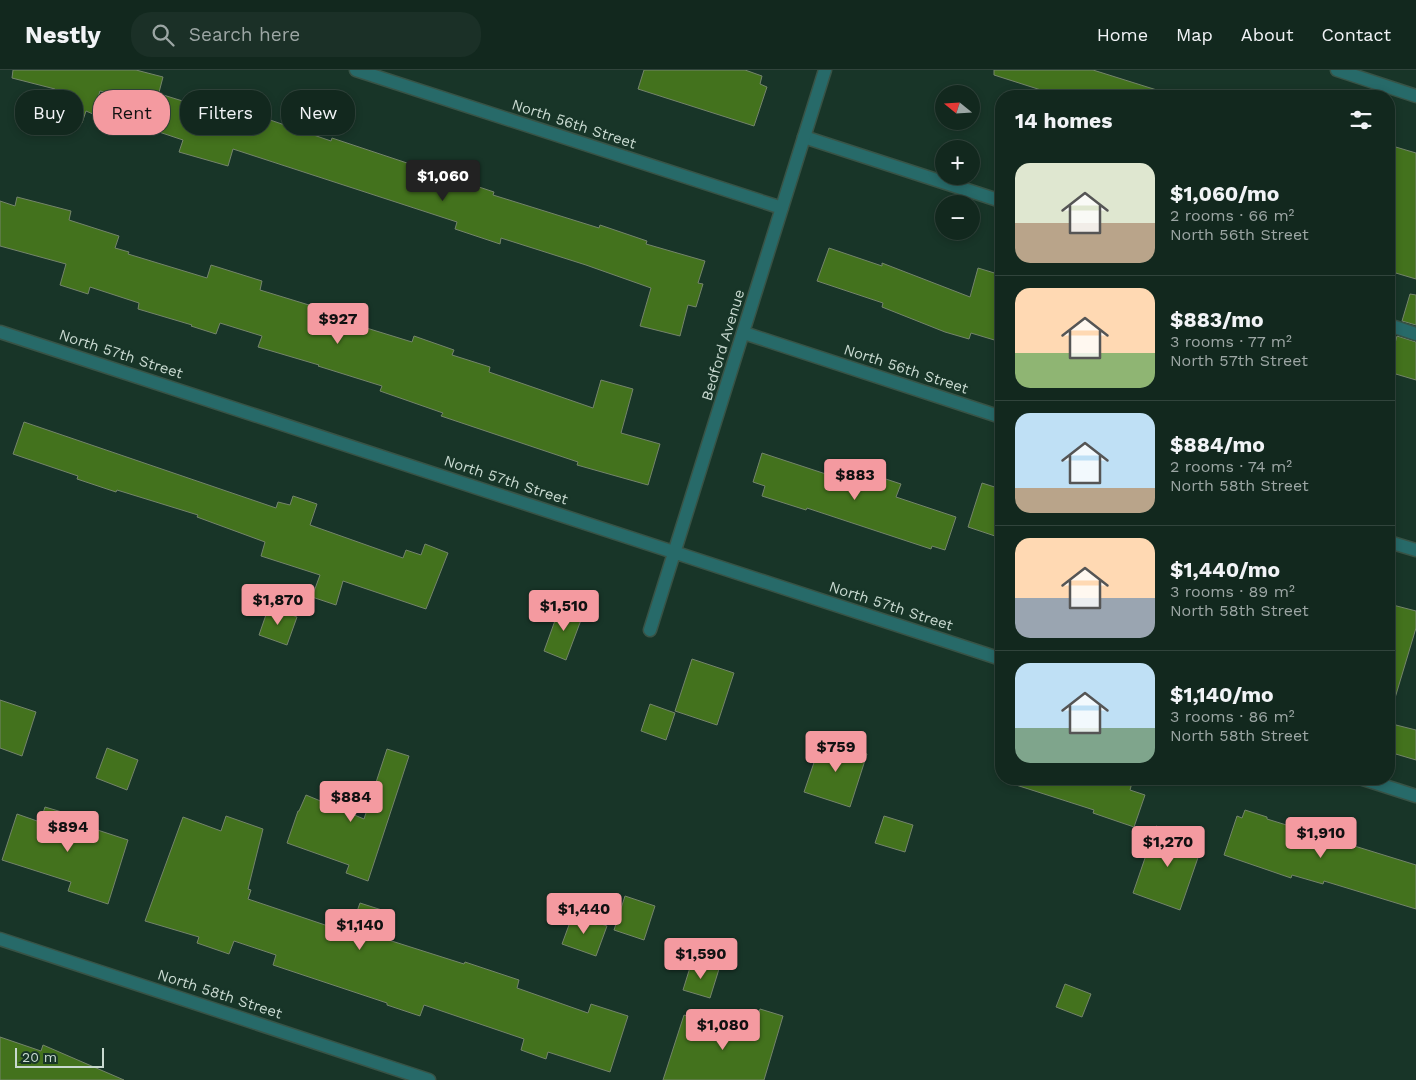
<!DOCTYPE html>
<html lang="en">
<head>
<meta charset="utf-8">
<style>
	:root { --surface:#12281e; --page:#1b3027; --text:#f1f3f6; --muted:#9ca6a4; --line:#31443c; --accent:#f49aa0 }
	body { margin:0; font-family:"Work Sans",sans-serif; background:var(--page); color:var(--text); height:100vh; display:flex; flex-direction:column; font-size:19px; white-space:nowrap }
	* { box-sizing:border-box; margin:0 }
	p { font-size:16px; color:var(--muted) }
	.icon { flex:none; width:28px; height:28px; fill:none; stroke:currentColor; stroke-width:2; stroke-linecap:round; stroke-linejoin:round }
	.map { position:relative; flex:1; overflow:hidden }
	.panel { position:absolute; left:995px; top:20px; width:400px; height:695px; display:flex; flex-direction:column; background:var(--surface); border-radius:20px; box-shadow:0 2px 8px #0003,0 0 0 1px var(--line) }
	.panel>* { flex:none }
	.guide { position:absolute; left:15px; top:20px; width:475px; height:45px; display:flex; gap:10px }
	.needle { width:32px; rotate:288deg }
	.tools { position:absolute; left:935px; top:15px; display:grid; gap:10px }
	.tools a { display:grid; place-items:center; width:45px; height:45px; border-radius:50%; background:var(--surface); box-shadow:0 2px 8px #0003,0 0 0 1px var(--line); font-size:25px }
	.scale { position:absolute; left:15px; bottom:12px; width:89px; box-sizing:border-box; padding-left:5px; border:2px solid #c8d9d0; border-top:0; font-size:14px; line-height:18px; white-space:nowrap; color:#c8d9d0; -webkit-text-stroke:4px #183528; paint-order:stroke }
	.price { position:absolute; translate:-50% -42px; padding:0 11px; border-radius:5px; background:var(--accent); color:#111; font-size:16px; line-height:32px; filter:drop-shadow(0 1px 2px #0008) }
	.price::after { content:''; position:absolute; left:50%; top:30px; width:15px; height:11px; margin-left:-8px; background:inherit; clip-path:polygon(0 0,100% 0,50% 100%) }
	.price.on { background:#222; color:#fff }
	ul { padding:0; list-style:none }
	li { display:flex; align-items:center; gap:15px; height:125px; padding:0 20px }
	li+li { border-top:1px solid var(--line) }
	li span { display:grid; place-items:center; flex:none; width:140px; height:100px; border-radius:15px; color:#555 }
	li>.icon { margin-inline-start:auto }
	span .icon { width:60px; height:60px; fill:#fffc; stroke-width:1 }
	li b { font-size:21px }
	h2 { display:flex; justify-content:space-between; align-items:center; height:60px; padding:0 20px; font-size:21px }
	.chip { padding:0 18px; border-radius:20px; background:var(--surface); box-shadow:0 2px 8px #0003,0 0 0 1px var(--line); font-size:18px; line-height:45px }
	.chip.on { background:var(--accent); color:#111 }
	header { display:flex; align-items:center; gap:30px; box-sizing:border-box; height:70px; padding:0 25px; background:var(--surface); border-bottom:1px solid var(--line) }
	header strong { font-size:24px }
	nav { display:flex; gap:28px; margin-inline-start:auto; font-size:18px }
	.search { width:350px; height:45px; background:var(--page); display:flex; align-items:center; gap:12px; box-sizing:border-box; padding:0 18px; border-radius:20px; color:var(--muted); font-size:19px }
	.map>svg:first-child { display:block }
	.building { fill:#43721d; stroke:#74846b }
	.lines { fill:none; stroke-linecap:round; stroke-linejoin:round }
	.service-casing { stroke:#385346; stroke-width:15 }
	.minor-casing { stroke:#385346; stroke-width:15 }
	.service { stroke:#276a69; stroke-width:12 }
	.minor { stroke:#276a69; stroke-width:12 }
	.labels { text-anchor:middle; stroke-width:4.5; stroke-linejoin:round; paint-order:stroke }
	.street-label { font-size:15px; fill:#c8d9d0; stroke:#183528 }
</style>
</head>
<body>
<header>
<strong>Nestly</strong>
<div class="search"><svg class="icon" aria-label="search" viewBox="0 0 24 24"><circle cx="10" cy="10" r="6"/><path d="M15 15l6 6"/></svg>Search here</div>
<nav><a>Home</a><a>Map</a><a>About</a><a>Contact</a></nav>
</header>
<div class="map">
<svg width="1416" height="1010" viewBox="0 0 1416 1010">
	<rect width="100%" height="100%" fill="#183528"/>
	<path class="building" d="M 13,0 L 136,0 L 163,7 L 156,34 L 100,21 L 93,44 L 86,41 L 82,53 L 45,41 L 55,19 L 12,8 Z
		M 644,0 L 745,0 L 762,6 L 760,14 L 767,17 L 754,56 L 638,19 Z
		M 994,0 L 1093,0 L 1160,21 L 1159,26 L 1039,26 L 1041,20 L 994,5 Z
		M 160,24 L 244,50 L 247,42 L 331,71 L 332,68 L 494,122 L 493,125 L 599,158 L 600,155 L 647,171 L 646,174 L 705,191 L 698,213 L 703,214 L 696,237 L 688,235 L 680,266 L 640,256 L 651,218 L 586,195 L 501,168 L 500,174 L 455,159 L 457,152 L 233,79 L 228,96 L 179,82 L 183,70 L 150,59 Z
		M 1389,75 L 1416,83 L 1416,209 L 1389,201 Z
		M 17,127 L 71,141 L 69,150 L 119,166 L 115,178 L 129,182 L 128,184 L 207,208 L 211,195 L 262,211 L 260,220 L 322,239 L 321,244 L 412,272 L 414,266 L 454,280 L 452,285 L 490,297 L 489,302 L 593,338 L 601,310 L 633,319 L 621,363 L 660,374 L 648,415 L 577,395 L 578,392 L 441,346 L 443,343 L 380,321 L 382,316 L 318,296 L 319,295 L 258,277 L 262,266 L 220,253 L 216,264 L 191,256 L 192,255 L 138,239 L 139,233 L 90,217 L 88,224 L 60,215 L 66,194 L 0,176 L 0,131 L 15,136 Z
		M 829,178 L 882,196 L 882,193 L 970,227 L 978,198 L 1001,205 L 1001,272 L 971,263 L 969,269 L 945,262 L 882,237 L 883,233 L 817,211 Z
		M 1410,224 L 1416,225 L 1416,255 L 1402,251 Z
		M 1397,266 L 1416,272 L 1416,310 L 1389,302 L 1389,295 Z
		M 24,352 L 276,438 L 278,432 L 290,435 L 293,426 L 317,434 L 310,455 L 403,488 L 406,480 L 421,485 L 425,474 L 448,483 L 426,539 L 343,511 L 336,535 L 312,527 L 320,505 L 261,486 L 265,472 L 197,447 L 198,445 L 117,420 L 116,422 L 77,409 L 78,406 L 13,384 Z
		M 762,383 L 838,408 L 843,395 L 901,414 L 896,427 L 956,447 L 945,480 L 932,476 L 931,479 L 807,438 L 806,440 L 762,426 L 765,416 L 753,412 Z
		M 982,413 L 1001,419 L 1001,468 L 968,457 Z
		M 561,534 L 584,542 L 566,590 L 544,581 Z
		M 1389,534 L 1416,541 L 1416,558 L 1395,628 L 1389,628 Z
		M 269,536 L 297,547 L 287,575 L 259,565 Z
		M 692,589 L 734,603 L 717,655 L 675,641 Z
		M 0,630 L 36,642 L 22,686 L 0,678 Z
		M 650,634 L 675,643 L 666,670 L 641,661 Z
		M 1392,654 L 1416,660 L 1416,690 L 1389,682 L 1389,666 Z
		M 822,669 L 867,684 L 850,737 L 804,722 Z
		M 107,678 L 138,690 L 127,720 L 96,708 Z
		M 387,679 L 409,686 L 368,811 L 346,803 L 349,795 L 287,773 L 298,741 L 299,741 L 306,725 L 364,749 Z
		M 1014,709 L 1133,709 L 1130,720 L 1145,725 L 1134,757 L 1093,743 L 1094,740 L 1013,714 Z
		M 45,737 L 72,745 L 70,751 L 128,770 L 108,834 L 68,821 L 71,812 L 2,790 L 17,744 L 40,752 Z
		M 1245,740 L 1267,747 L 1267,749 L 1416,795 L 1416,839 L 1324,811 L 1323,814 L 1292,805 L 1291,808 L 1224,785 L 1237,746 L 1242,748 Z
		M 226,746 L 263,759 L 248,819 L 251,820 L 248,829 L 337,859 L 339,854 L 351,858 L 360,833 L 388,842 L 379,867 L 464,894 L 465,892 L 519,910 L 517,918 L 588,943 L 591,934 L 628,946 L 610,1002 L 548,982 L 546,989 L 521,980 L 524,969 L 424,935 L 420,946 L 387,935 L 387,933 L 273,895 L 276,885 L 234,871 L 229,884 L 197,873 L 199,867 L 145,851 L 183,747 L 221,761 Z
		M 884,746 L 913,755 L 905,782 L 875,773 Z
		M 1156,756 L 1203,773 L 1180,840 L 1133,823 Z
		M 625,826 L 655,836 L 644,870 L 614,860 Z
		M 573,844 L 607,856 L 596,886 L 562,874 Z
		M 692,891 L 719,899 L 710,928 L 683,920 Z
		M 1065,914 L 1091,924 L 1082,947 L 1056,937 Z
		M 760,939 L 783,946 L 764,1010 L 663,1010 L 684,945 L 751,967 Z
		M 0,967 L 41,981 L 43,975 L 124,1010 L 0,1010 Z"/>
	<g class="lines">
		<g class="service-casing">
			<path id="service" d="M 804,67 L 1001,131
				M 1389,255 L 1416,264"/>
		</g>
		<g class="minor-casing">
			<path id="minor" d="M 356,0 L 782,138
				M 1337,0 L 1416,26
				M 0,262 L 1001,589
				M 744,263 L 1001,347
				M 1389,472 L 1416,480
				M 650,560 L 825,0
				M 1363,709 L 1416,726
				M 0,869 L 429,1010"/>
		</g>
		<use href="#service" class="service"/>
		<use href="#minor" class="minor"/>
	</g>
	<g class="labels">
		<g class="street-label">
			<text transform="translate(574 54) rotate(18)" y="5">North 56th Street</text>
			<text transform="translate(723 275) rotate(-73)" y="5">Bedford Avenue</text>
			<text transform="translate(121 284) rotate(18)" y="5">North 57th Street</text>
			<text transform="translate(906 299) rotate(18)" y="5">North 56th Street</text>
			<text transform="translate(506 410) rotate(18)" y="5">North 57th Street</text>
			<text transform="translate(891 536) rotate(18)" y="5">North 57th Street</text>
			<text transform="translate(220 924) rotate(18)" y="5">North 58th Street</text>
		</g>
	</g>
</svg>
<div class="tools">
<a><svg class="needle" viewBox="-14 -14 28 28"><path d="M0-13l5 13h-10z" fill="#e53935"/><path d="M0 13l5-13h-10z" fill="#9ca6a4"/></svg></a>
<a>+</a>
<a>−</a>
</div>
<div class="scale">20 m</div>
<b class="price on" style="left:443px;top:132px">$1,060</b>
<b class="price" style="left:338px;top:275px">$927</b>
<b class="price" style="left:855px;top:431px">$883</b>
<b class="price" style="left:278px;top:556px">$1,870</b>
<b class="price" style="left:564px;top:562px">$1,510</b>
<b class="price" style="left:836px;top:703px">$759</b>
<b class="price" style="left:351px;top:753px">$884</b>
<b class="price" style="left:68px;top:783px">$894</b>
<b class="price" style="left:1321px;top:789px">$1,910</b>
<b class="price" style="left:1168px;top:798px">$1,270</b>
<b class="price" style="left:584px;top:865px">$1,440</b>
<b class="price" style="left:360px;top:881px">$1,140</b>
<b class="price" style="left:701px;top:910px">$1,590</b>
<b class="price" style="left:723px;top:981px">$1,080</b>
<div class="guide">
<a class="chip">Buy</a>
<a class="chip on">Rent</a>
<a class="chip">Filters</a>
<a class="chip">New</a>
</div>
<section class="panel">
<h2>14 homes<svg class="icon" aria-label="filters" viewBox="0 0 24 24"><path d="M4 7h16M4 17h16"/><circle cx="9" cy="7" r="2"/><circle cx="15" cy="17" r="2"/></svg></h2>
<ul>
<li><span style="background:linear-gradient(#dfe7d0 60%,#b9a48a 0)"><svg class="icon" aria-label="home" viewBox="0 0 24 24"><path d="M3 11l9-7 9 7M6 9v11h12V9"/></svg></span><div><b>$1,060/mo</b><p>2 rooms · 66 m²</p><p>North 56th Street</p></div></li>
<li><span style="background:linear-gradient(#ffd9b3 65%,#8fb573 0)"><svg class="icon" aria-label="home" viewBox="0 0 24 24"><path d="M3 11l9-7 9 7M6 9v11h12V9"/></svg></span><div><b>$883/mo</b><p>3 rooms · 77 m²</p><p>North 57th Street</p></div></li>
<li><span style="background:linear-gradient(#bfe0f5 75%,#b9a48a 0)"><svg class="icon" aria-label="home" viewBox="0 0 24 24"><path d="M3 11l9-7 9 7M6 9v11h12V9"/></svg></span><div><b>$884/mo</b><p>2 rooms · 74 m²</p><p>North 58th Street</p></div></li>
<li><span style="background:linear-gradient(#ffd9b3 60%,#9aa5b1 0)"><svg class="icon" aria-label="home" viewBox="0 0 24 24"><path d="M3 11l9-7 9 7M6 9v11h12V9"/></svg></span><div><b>$1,440/mo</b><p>3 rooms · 89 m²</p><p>North 58th Street</p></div></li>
<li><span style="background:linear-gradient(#bfe0f5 65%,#7fa58c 0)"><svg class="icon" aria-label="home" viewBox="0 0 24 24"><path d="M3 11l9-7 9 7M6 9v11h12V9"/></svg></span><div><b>$1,140/mo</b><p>3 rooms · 86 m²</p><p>North 58th Street</p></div></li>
</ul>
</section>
</div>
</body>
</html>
